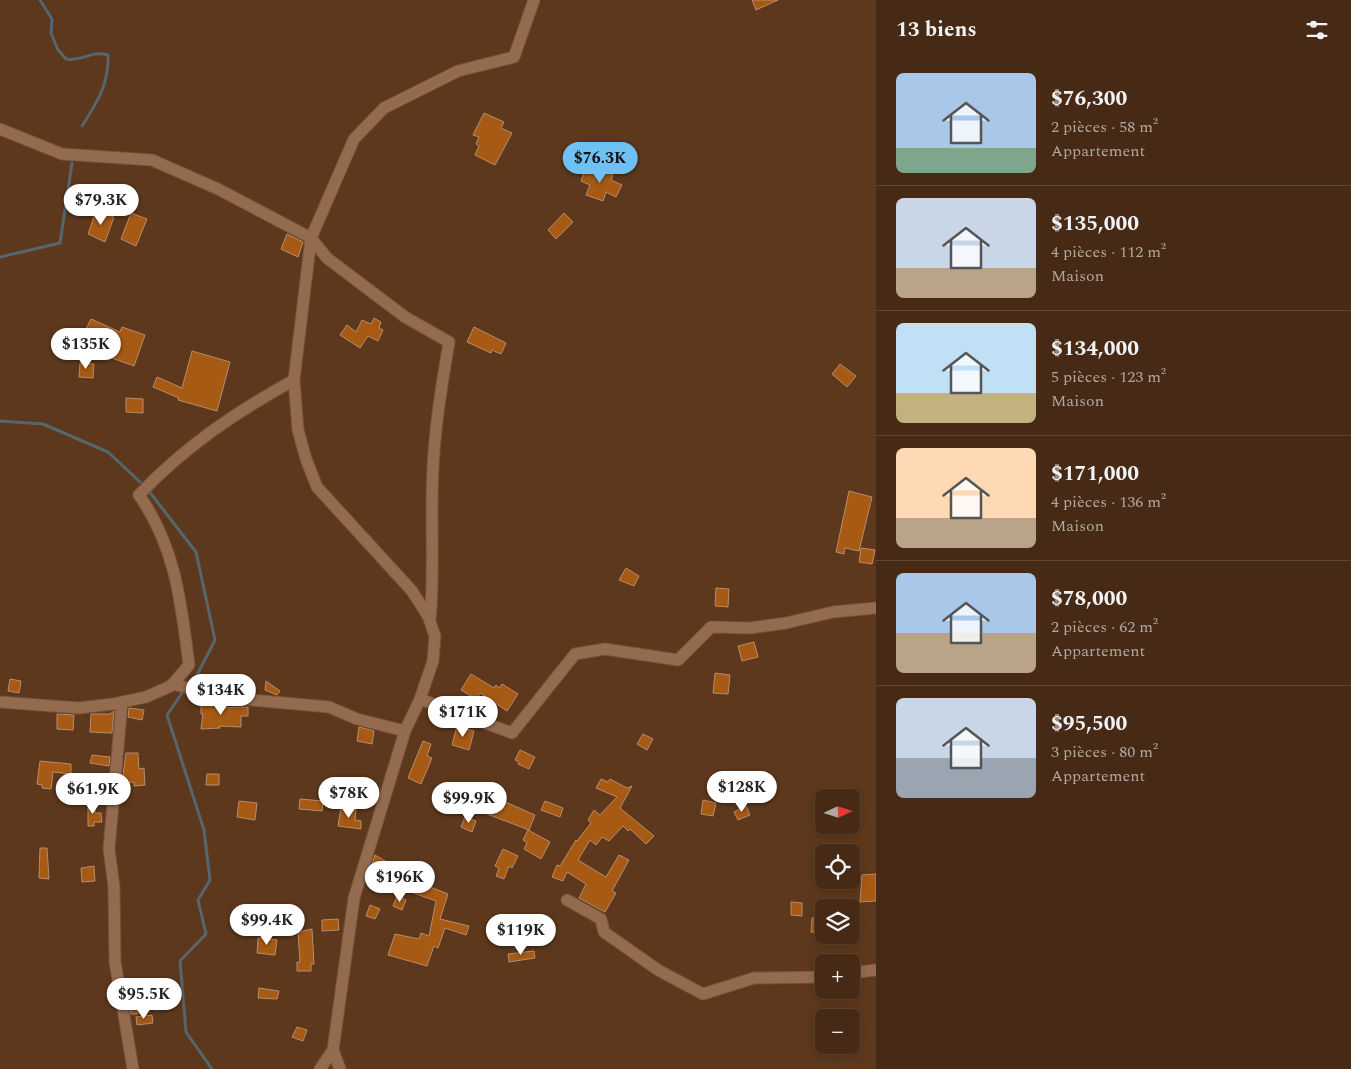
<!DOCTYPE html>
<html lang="fr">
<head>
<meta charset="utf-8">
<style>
	:root { --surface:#462a15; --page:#4d321e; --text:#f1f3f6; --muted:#b0a7a0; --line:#5e4634; --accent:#6ec2f3 }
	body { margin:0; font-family:Spectral,serif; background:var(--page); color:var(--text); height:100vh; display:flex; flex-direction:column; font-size:19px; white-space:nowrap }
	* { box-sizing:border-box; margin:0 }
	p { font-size:16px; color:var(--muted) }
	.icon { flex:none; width:28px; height:28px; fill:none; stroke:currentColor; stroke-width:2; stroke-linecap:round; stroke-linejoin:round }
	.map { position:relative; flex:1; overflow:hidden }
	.details { display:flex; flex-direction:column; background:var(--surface); width:475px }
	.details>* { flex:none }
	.needle { width:32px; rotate:86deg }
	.fabs { position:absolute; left:815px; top:789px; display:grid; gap:10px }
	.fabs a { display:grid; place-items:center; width:45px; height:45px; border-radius:8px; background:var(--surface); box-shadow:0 2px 8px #0003,0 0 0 1px var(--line); font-size:25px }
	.price { position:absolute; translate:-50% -42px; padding:0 11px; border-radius:18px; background:#fff; color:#222; font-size:16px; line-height:32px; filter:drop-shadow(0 1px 2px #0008) }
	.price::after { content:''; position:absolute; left:50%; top:30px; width:15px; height:11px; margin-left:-8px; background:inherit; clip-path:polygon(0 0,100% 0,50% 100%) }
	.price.current { background:var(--accent); color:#111 }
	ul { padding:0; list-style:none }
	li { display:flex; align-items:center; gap:15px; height:125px; padding:0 20px }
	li+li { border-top:1px solid var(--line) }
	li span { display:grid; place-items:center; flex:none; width:140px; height:100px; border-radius:8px; color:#555 }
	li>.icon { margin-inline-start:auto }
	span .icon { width:60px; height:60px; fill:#fffc; stroke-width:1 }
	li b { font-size:21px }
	h2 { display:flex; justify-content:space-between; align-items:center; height:60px; padding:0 20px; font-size:21px }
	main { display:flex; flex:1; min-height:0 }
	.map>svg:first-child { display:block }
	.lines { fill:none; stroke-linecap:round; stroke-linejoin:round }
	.stream { stroke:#56666e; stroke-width:3 }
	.building { fill:#a65a14; stroke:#b78c6f }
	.street-casing { stroke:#74543a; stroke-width:13 }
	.street { stroke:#946b4e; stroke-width:11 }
</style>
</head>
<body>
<main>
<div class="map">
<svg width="876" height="1069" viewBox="0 0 876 1069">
	<rect width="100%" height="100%" fill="#5d381c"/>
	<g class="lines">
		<path class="stream" d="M 40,0 L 52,19 L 51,33 L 58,50 L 66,59 C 84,62 89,50 108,55 C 109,84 97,103 82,126
			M 0,257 L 60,243 L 72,163
			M 0,421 L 43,424 L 108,452 L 140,482
			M 148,490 L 196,552 L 215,640 L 196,677 L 189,685
			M 184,690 L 167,715 L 204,830 L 210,880 L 198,900 L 206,934 L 180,961 L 186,1032 L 212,1069"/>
	</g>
	<path class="building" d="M 752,0 L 778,0 L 756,10 Z
		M 484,113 L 504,122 L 501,128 L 512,133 L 495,165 L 475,155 L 479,146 L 476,144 L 479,137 L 473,135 Z
		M 592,166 L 613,175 L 611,180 L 622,185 L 616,197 L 606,192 L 603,201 L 586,195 L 590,185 L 581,181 L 585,170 L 589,172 Z
		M 96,211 L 114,217 L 105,242 L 88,234 Z
		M 131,213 L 147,219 L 136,246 L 121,239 Z
		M 564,213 L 573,222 L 556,239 L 548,230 Z
		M 287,234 L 303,242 L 298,257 L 281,249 Z
		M 374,318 L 381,322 L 379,328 L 383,330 L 378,341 L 368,336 L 360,348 L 340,335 L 347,325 L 356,332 L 362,320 L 371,324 Z
		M 91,319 L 120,332 L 122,327 L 145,335 L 134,366 L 112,358 L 114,352 L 82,337 Z
		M 474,327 L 506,343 L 501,354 L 492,350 L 491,353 L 467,342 Z
		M 192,351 L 230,362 L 217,411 L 178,400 L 179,398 L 153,387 L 157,377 L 182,388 Z
		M 80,363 L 94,364 L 93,378 L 79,377 Z
		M 840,364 L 856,376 L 847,387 L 832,374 Z
		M 126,398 L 143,399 L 143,413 L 126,412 Z
		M 849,491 L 872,497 L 859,551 L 845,548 L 844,554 L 836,552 Z
		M 861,548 L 875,550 L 872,564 L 859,562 Z
		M 626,568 L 639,576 L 634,586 L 619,580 Z
		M 716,588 L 729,589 L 728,607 L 715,606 Z
		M 754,642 L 758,657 L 742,661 L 738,646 Z
		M 715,673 L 730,675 L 728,694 L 713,693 Z
		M 471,674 L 494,688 L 496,685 L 499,688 L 502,684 L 518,694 L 507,711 L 480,693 L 476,699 L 461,690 Z
		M 10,679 L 21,681 L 19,693 L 8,691 Z
		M 266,681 L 280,691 L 277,695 L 265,690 Z
		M 201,701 L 220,704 L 220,708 L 248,707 L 248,716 L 241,716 L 241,727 L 219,726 L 220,728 L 201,729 L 203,714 L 201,714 Z
		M 129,708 L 144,710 L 142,720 L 128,717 Z
		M 114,711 L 112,733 L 90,732 L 91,714 L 110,714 Z
		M 57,714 L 74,715 L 73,730 L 57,729 Z
		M 457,726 L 474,731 L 469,750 L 452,745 Z
		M 359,727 L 374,731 L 372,744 L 357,741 Z
		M 643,734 L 653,739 L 647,750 L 637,744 Z
		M 423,741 L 431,744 L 427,756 L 432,758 L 421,784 L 408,778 Z
		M 520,750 L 535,757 L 529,769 L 518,764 L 519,762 L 515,760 Z
		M 126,753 L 138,753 L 139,769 L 144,768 L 145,785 L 134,786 L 134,782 L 122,783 Z
		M 92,755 L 110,757 L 109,766 L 90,763 Z
		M 40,761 L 71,764 L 71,774 L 53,772 L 51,789 L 42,788 L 42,785 L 37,784 Z
		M 207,774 L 219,774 L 219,785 L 206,785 Z
		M 601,779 L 608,782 L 610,779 L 627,788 L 632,786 L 620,808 L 654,836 L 646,844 L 630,829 L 628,831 L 623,826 L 609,841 L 602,837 L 596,845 L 590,840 L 578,860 L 606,877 L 619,855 L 629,860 L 612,891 L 616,893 L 605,912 L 579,898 L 586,884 L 567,872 L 563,881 L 552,877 L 557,865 L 560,866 L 576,840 L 577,841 L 591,823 L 588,820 L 594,810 L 600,815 L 617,797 L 596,788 Z
		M 494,797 L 535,815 L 529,830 L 487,814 Z
		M 300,799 L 323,801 L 322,811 L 299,809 Z
		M 703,800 L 716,803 L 713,816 L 701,814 Z
		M 239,801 L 257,803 L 255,820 L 237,817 Z
		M 545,801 L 563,808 L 560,817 L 541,810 Z
		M 88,802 L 96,802 L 95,813 L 101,813 L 102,822 L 94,822 L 94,826 L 88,826 Z
		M 746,806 L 750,815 L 738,820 L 734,812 Z
		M 341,807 L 356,810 L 355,820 L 361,821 L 361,829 L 338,826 Z
		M 465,817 L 476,821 L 472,832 L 461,827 Z
		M 528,830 L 550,842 L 541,859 L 524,849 L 527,843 L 523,840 Z
		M 40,848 L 47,848 L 49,879 L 39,878 Z
		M 503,849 L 518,856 L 512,868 L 509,866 L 504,879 L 496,876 L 499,868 L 495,866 Z
		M 375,855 L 387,862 L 380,873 L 371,867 Z
		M 94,866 L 95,881 L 82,882 L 81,868 Z
		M 876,874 L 876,901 L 860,902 L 862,875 Z
		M 415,881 L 448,894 L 440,919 L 469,926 L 466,935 L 445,928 L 438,948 L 434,946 L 427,966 L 388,955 L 395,934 L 419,939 L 421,933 L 429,936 L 436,901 L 411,892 Z
		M 397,896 L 406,900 L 402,910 L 393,906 Z
		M 791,902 L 802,903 L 802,916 L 791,915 Z
		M 370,905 L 380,909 L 375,919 L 366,916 Z
		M 812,918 L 822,919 L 821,933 L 811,932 Z
		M 338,919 L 339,930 L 322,931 L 322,920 Z
		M 312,929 L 314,964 L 311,964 L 311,971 L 297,971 L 297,962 L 300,962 L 298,932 Z
		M 258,938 L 277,940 L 275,955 L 257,953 Z
		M 534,951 L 535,958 L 509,962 L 508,954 Z
		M 259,988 L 279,991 L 277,999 L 258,998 Z
		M 171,993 L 172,1002 L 163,1002 L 164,1009 L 155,1010 L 153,996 Z
		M 129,998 L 136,998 L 138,1014 L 131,1014 Z
		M 152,1015 L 153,1023 L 137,1025 L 136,1017 Z
		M 297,1027 L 307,1030 L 303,1041 L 292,1037 Z"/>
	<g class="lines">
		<g class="street-casing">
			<path id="street" d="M 0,129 L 62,154 L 152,160 L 218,189 L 311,238 L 327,258 L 405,317 L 449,342 C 442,384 435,425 433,468 C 430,518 435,570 430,620
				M 172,684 L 229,698 L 329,707 L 357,719 L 405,731
				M 420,699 L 512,733 L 575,654 L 605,649 L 678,660 L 711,627 L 750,628 L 786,623 L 833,612 L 876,608
				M 0,702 L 79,708 L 113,704 L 146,697 L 171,686 L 189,665 C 181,603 176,548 139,495 C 184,447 236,412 294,380
				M 122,702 L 109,849 L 114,887 L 115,962 L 133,1069
				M 567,900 L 601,919 L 604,932 L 658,970 L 703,994 L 754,978 L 824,977
				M 851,973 L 876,970
				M 333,1050 L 340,1069
				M 320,1069 L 333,1050 L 354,898 L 405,731 L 420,699 L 433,661 L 435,636 L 428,616 L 412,591 L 317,487 L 306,459 L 298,430 L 294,380 L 311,238 L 354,139 L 384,108 L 458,71 L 514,57 L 534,0"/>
		</g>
		<use href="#street" class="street"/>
	</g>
</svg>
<div class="fabs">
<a><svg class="needle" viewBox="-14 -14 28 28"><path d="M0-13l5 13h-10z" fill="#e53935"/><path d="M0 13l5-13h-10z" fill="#b0a7a0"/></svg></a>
<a><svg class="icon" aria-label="locate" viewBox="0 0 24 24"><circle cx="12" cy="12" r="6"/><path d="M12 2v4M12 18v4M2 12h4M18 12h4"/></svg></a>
<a><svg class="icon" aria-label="layers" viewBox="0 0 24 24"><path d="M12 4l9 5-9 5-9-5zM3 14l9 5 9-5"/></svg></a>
<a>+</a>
<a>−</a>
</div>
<b class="price current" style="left:600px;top:184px">$76.3K</b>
<b class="price" style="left:101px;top:226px">$79.3K</b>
<b class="price" style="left:86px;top:370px">$135K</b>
<b class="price" style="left:221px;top:716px">$134K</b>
<b class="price" style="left:463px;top:738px">$171K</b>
<b class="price" style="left:742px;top:813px">$128K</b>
<b class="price" style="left:93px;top:815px">$61.9K</b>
<b class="price" style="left:349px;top:819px">$78K</b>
<b class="price" style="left:469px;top:824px">$99.9K</b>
<b class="price" style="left:400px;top:903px">$196K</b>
<b class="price" style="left:267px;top:946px">$99.4K</b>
<b class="price" style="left:521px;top:956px">$119K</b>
<b class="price" style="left:144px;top:1020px">$95.5K</b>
</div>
<section class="details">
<h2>13 biens<svg class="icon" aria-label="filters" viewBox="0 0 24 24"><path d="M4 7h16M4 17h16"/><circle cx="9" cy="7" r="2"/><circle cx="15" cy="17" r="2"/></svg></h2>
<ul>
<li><span style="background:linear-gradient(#a9c7e8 75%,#7fa58c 0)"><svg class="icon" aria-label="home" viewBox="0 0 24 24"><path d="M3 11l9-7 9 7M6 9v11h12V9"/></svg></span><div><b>$76,300</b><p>2 pièces · 58 m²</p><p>Appartement</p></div></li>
<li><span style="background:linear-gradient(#c9d6e8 70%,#b9a48a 0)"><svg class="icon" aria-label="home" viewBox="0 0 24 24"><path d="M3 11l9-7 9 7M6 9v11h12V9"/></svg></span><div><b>$135,000</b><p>4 pièces · 112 m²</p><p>Maison</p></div></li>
<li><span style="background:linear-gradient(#bfe0f5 70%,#c2b280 0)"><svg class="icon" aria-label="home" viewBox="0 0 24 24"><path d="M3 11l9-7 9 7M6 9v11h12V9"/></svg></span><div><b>$134,000</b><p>5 pièces · 123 m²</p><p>Maison</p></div></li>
<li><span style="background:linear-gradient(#ffd9b3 70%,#b9a48a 0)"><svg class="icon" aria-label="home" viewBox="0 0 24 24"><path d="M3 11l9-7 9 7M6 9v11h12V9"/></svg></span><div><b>$171,000</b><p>4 pièces · 136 m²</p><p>Maison</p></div></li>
<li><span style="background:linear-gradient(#a9c7e8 60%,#b9a48a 0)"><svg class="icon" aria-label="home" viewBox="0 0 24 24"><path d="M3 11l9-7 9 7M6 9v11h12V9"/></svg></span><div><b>$78,000</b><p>2 pièces · 62 m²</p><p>Appartement</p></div></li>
<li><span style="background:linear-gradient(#c9d6e8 60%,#9aa5b1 0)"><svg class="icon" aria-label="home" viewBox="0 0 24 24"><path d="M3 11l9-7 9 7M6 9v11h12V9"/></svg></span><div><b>$95,500</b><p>3 pièces · 80 m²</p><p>Appartement</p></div></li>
</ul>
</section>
</main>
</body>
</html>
